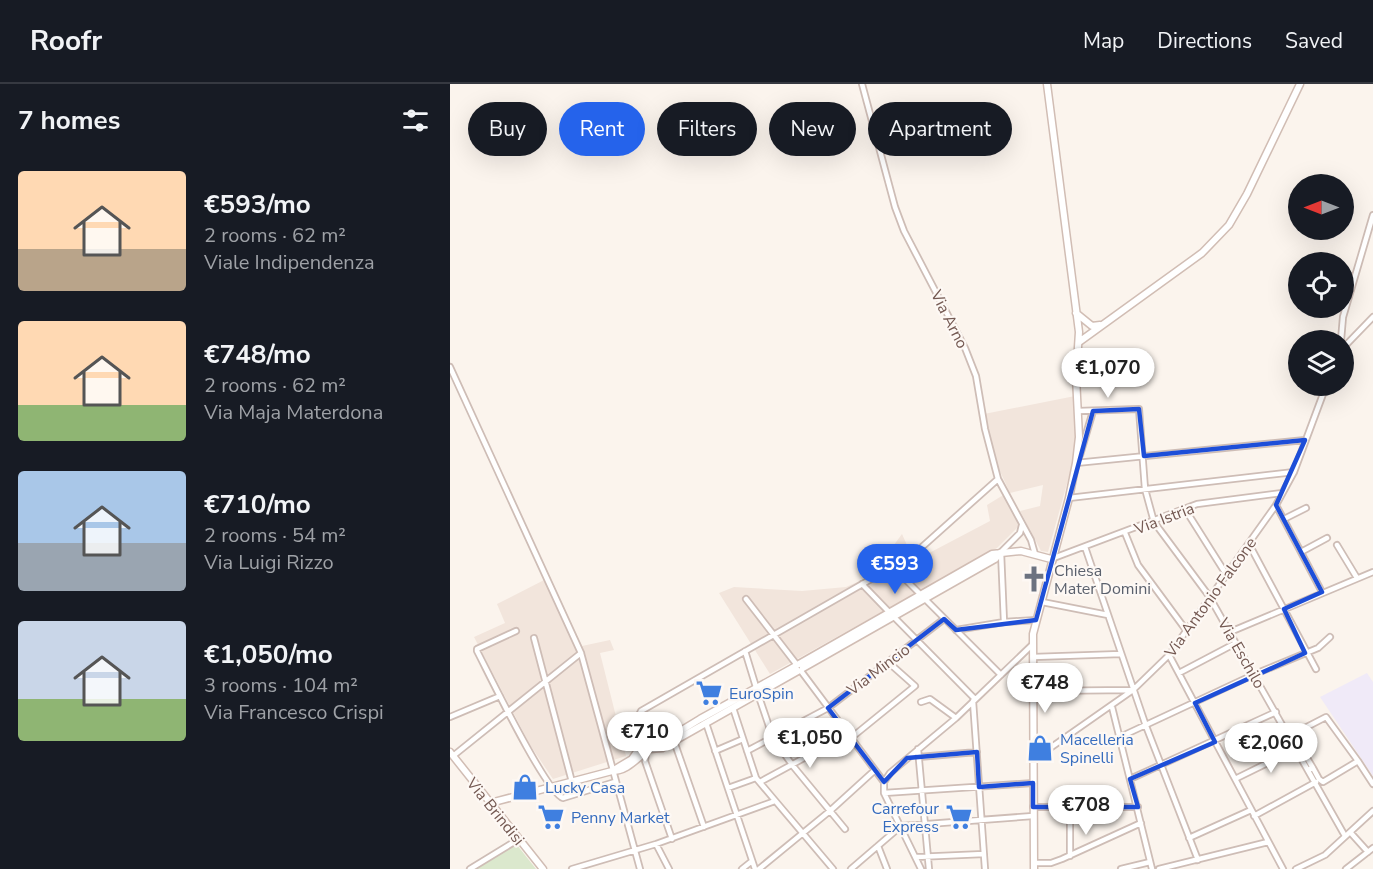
<!DOCTYPE html>
<html lang="en">
<head>
<meta charset="utf-8">
<style>
	:root { --surface:#171b24; --page:#242831; --text:#f1f3f6; --muted:#9ea1a6; --line:#363941; --accent:#2563eb }
	body { margin:0; font-family:"Nunito Sans",sans-serif; background:var(--page); color:var(--text); height:100vh; display:flex; flex-direction:column; font-size:22px; white-space:nowrap }
	* { box-sizing:border-box; margin:0 }
	p { font-size:20px; color:var(--muted) }
	.icon { flex:none; width:33px; height:33px; fill:none; stroke:currentColor; stroke-width:2; stroke-linecap:round; stroke-linejoin:round }
	.map { position:relative; flex:1; overflow:hidden }
	.sheet { display:flex; flex-direction:column; background:var(--surface); width:450px }
	.sheet>* { flex:none }
	.top-card { position:absolute; left:18px; top:18px; width:570px; height:54px; display:flex; gap:12px }
	.needle { width:39px; rotate:270deg }
	.tools { position:absolute; left:838px; top:90px; display:grid; gap:12px }
	.tools a { display:grid; place-items:center; width:66px; height:66px; border-radius:50%; background:var(--surface); box-shadow:0 6px 24px #0002; font-size:30px }
	.price { position:absolute; translate:-50% -51px; padding:0 14px; border-radius:21px; background:#fff; color:#222; font-size:20px; line-height:39px; filter:drop-shadow(0 2px 3px #0008) }
	.price::after { content:''; position:absolute; left:50%; top:36px; width:18px; height:14px; margin-left:-9px; background:inherit; clip-path:polygon(0 0,100% 0,50% 100%) }
	.price.on { background:var(--accent); color:#fff }
	ul { padding:0; list-style:none }
	li { display:flex; align-items:center; gap:18px; height:150px; padding:0 18px }
	li span { display:grid; place-items:center; flex:none; width:168px; height:120px; border-radius:6px; color:#555 }
	li>.icon { margin-inline-start:auto }
	span .icon { width:72px; height:72px; fill:#fffc; stroke-width:1 }
	li b { font-size:26px }
	h2 { display:flex; justify-content:space-between; align-items:center; height:72px; padding:0 18px; font-size:26px }
	.pill { padding:0 21px; border-radius:27px; background:var(--surface); box-shadow:0 6px 24px #0002; font-size:21px; line-height:54px }
	.pill.on { background:var(--accent); color:#fff }
	header { display:flex; align-items:center; gap:36px; box-sizing:border-box; height:84px; padding:0 30px; background:var(--surface); border-bottom:2px solid var(--line) }
	header strong { font-size:28px }
	nav { display:flex; gap:33px; margin-inline-start:auto; font-size:21px }
	main { display:flex; flex:1; min-height:0 }
	.map>svg:first-child { display:block }
	.residential { fill:#f2e5dc }
	.education { fill:#f0eaf8 }
	.green { fill:#dbe8cd }
	.lines { fill:none; stroke-linecap:round; stroke-linejoin:round }
	.street-casing { stroke:#cebdb6; stroke-width:8 }
	.secondary-casing { stroke:#d1bdb4; stroke-width:9 }
	.street { stroke:#fff; stroke-width:4.5 }
	.secondary { stroke:#fff; stroke-width:6 }
	.marked { fill:none; stroke:#1d4ed8; stroke-width:4.5; stroke-linejoin:round }
	.labels { text-anchor:middle; stroke-width:4.5; stroke-linejoin:round; paint-order:stroke }
	.street-label { font-size:16px; fill:#745952; stroke:#fdf8f4 }
	.worship-label { font-size:16px; fill:#5b616d; stroke:#fdf8f4; text-anchor:start }
	.shop-label { font-size:16px; fill:#366cbe; stroke:#fdf8f4; text-anchor:start }
</style>
</head>
<body>
<header>
<strong>Roofr</strong>
<nav><a>Map</a><a>Directions</a><a>Saved</a></nav>
</header>
<main>
<section class="sheet">
<h2>7 homes<svg class="icon" aria-label="filters" viewBox="0 0 24 24"><path d="M4 7h16M4 17h16"/><circle cx="9" cy="7" r="2"/><circle cx="15" cy="17" r="2"/></svg></h2>
<ul>
<li><span style="background:linear-gradient(#ffd9b3 65%,#b9a48a 0)"><svg class="icon" aria-label="home" viewBox="0 0 24 24"><path d="M3 11l9-7 9 7M6 9v11h12V9"/></svg></span><div><b>€593/mo</b><p>2 rooms · 62 m²</p><p>Viale Indipendenza</p></div></li>
<li><span style="background:linear-gradient(#ffd9b3 70%,#8fb573 0)"><svg class="icon" aria-label="home" viewBox="0 0 24 24"><path d="M3 11l9-7 9 7M6 9v11h12V9"/></svg></span><div><b>€748/mo</b><p>2 rooms · 62 m²</p><p>Via Maja Materdona</p></div></li>
<li><span style="background:linear-gradient(#a9c7e8 60%,#9aa5b1 0)"><svg class="icon" aria-label="home" viewBox="0 0 24 24"><path d="M3 11l9-7 9 7M6 9v11h12V9"/></svg></span><div><b>€710/mo</b><p>2 rooms · 54 m²</p><p>Via Luigi Rizzo</p></div></li>
<li><span style="background:linear-gradient(#c9d6e8 65%,#8fb573 0)"><svg class="icon" aria-label="home" viewBox="0 0 24 24"><path d="M3 11l9-7 9 7M6 9v11h12V9"/></svg></span><div><b>€1,050/mo</b><p>3 rooms · 104 m²</p><p>Via Francesco Crispi</p></div></li>
</ul>
</section>
<div class="map">
<svg width="923" height="785" viewBox="0 0 923 785">
	<rect width="100%" height="100%" fill="#fbf4ed"/>
	<path class="residential" d="M 625,312 L 626,353 L 623,378 L 598,468 L 591,467 L 570,427 L 590,422 L 593,401 L 560,409 L 548,383 L 534,330 Z
		M 555,410 L 569,442 L 547,464 L 320,590 L 269,509 L 284,503 L 352,507 L 396,503 L 421,492 L 452,450 L 464,477 L 540,437 L 537,421 Z
		M 100,493 L 132,562 L 160,556 L 164,566 L 150,569 L 176,672 L 103,695 L 80,661 L 24,553 L 55,539 L 47,520 Z"/>
	<path class="education" d="M 917,589 L 923,598 L 923,692 L 870,613 Z"/>
	<path class="green" d="M 67,761 L 86,785 L 24,785 L 62,762 Z"/>
	<g class="lines">
		<g class="street-casing">
			<path id="street" d="M 412,0 L 445,123 L 454,147 L 515,264 L 526,292 L 535,345 L 548,395 L 581,456 L 585,470
				M 891,256 L 893,233 L 923,131
				M 894,263 L 923,233
				M 0,283 L 131,569 L 190,785
				M 628,327 L 689,325 L 695,405 L 704,438 L 759,512 L 895,752
				M 627,375 L 630,371 L 643,327
				M 626,379 L 855,356
				M 619,414 L 844,388
				M 826,421 L 872,508
				M 735,425 L 776,490
				M 834,435 L 856,424
				M 675,449 L 688,481 L 736,546
				M 799,460 L 866,585
				M 887,461 L 907,494
				M 635,463 L 696,642 L 748,776
				M 851,468 L 877,454
				M 601,475 L 747,420 L 832,409
				M 443,483 L 551,591
				M 412,500 L 439,528
				M 296,515 L 347,581
				M 592,518 L 658,531
				M 443,532 L 525,615
				M 554,538 L 551,468 L 570,449 L 572,441
				M 506,546 L 554,538 L 586,536
				M 66,547 L 27,565 L 27,567 C 39,590 96,709 113,714 L 165,698
				M 780,548 L 923,488
				M 84,554 L 122,698
				M 295,567 L 306,603
				M 719,571 L 833,785
				M 583,573 L 671,570
				M 351,587 L 434,698 L 434,709 L 471,785
				M 729,589 L 786,559
				M 583,607 L 683,606
				M 308,610 L 323,654 L 343,682 L 395,745
				M 523,617 L 535,785
				M 471,618 L 480,615 L 506,634
				M 662,623 L 702,785
				M 283,624 L 306,694 L 383,785
				M 0,633 L 50,612
				M 256,639 L 305,785
				M 670,653 L 805,590 L 868,564 L 880,553
				M 401,654 L 465,602 L 438,578
				M 224,657 L 254,743
				M 192,660 L 188,633 L 191,627 L 463,471 L 548,395
				M 468,665 L 479,785
				M 265,667 L 293,655
				M 297,667 L 378,624 L 494,535
				M 196,669 L 195,677 L 222,755
				M 3,672 L 131,569
				M 469,673 L 527,668
				M 583,676 L 683,606 L 719,571 L 826,421 L 844,388 L 876,302
				M 863,684 L 844,652 L 845,649 L 876,633 L 908,677
				M 860,685 L 863,684 L 869,695 L 873,698 L 908,677 L 923,700
				M 680,695 L 826,628
				M 785,695 L 846,665
				M 310,698 L 398,650
				M 434,698 L 440,689 L 506,634 L 582,561
				M 278,704 L 306,694
				M 434,709 L 583,699
				M 583,723 L 688,723
				M 620,723 L 620,772
				M 804,732 L 866,698
				M 451,742 L 583,732
				M 900,748 L 918,768
				M 739,754 L 801,726
				M 206,760 L 219,785
				M 428,762 L 437,785
				M 466,773 L 534,770
				M 584,779 L 601,779 L 612,775 L 691,739
				M 20,785 L 69,755
				M 122,785 L 206,760 L 325,717
				M 292,785 L 302,777
				M 309,785 L 381,726 L 425,686
				M 401,785 L 451,742
				M 671,785 L 700,778
				M 709,785 L 818,758
				M 846,785 L 875,771 L 923,727
				M 896,785 L 923,764"/>
		</g>
		<g class="secondary-casing">
			<path id="secondary" d="M 626,229 L 642,242 L 650,241
				M 629,258 L 752,169 L 779,141 L 797,110 L 850,0
				M 349,580 L 542,470 L 571,467 L 601,475
				M 353,584 L 545,475 L 550,469
				M 200,658 L 212,658 L 250,635 L 346,582
				M 200,665 L 212,664 L 348,587
				M 0,668 L 93,785
				M 162,687 L 182,675 L 191,662
				M 40,719 L 162,687 C 177,687 186,675 197,667
				M 584,785 L 583,550 L 619,414 L 626,379 L 629,353 L 626,293 L 629,248 L 597,0"/>
		</g>
		<use href="#street" class="street"/>
		<use href="#secondary" class="secondary"/>
	</g>
	<path class="marked" d="M 689,325 L 694,372 L 855,356 L 826,421 L 872,508 L 834,525 L 855,569 L 745,619 L 765,658 L 680,695 L 688,723 L 583,723 L 583,699 L 529,703 L 527,668 L 457,674 L 434,698 L 378,624 L 494,535 L 506,546 L 586,536 L 643,327 Z"/>
	<defs>
		<g id="church-bare" transform="scale(2.07)"><path d="M-1.2-6h2.4v3.5h3.3v2.4h-3.3V6h-2.4V-.1h-3.3v-2.4h3.3Z" fill="#6b7280" stroke="#fdf8f4" stroke-width="2.5" paint-order="stroke"/></g>
		<g id="supermarket-bare" transform="scale(2.07)"><path d="M-6-5.5h2.5l.6 2H6L4.5 2H-2.5L-4.4-4H-6ZM-1.5 3.2a1.3 1.3 0 1 0 .1 0ZM3 3.2a1.3 1.3 0 1 0 .1 0Z" fill="#3f7fe0" stroke="#fdf8f4" stroke-width="2.5" paint-order="stroke"/></g>
		<g id="shop-bare" transform="scale(2.07)"><path d="M-5-2.5h2.3a2.7 3.5 0 0 1 5.4 0H5L5.5 6h-11ZM-1.5-2.5h3a1.5 2.3 0 0 0-3 0Z" fill="#3f7fe0" stroke="#fdf8f4" stroke-width="2.5" paint-order="stroke"/></g>
	</defs>
	<g fill-rule="evenodd">
		<use href="#church-bare" x="584" y="495"/>
		<use href="#supermarket-bare" x="259" y="609"/>
		<use href="#shop-bare" x="590" y="664"/>
		<use href="#shop-bare" x="75" y="703"/>
		<use href="#supermarket-bare" x="101" y="733"/>
		<use href="#supermarket-bare" x="509" y="733"/>
	</g>
	<g class="labels">
		<g class="street-label">
			<text transform="translate(500 235) rotate(63)" y="6">Via Arno</text>
			<text transform="translate(714 434) rotate(-21)" y="6">Via Istria</text>
			<text transform="translate(760 513) rotate(-54)" y="6">Via Antonio Falcone</text>
			<text transform="translate(792 569) rotate(60)" y="6">Via Eschilo</text>
			<text transform="translate(428 585) rotate(-37)" y="6">Via Mincio</text>
			<text transform="translate(46 727) rotate(51)" y="6">Via Brindisi</text>
		</g>
		<g class="worship-label">
			<text x="604" y="492">Chiesa<tspan x="604" dy="18">Mater Domini</tspan></text>
		</g>
		<g class="shop-label">
			<text x="279" y="615">EuroSpin</text>
			<text x="610" y="661">Macelleria<tspan x="610" dy="18">Spinelli</tspan></text>
			<text x="95" y="709">Lucky Casa</text>
			<text x="489" y="730" text-anchor="end">Carrefour<tspan x="489" dy="18">Express</tspan></text>
			<text x="121" y="739">Penny Market</text>
		</g>
	</g>
</svg>
<div class="tools">
<a><svg class="needle" viewBox="-14 -14 28 28"><path d="M0-13l5 13h-10z" fill="#e53935"/><path d="M0 13l5-13h-10z" fill="#9ea1a6"/></svg></a>
<a><svg class="icon" aria-label="locate" viewBox="0 0 24 24"><circle cx="12" cy="12" r="6"/><path d="M12 2v4M12 18v4M2 12h4M18 12h4"/></svg></a>
<a><svg class="icon" aria-label="layers" viewBox="0 0 24 24"><path d="M12 4l9 5-9 5-9-5zM3 14l9 5 9-5"/></svg></a>
</div>
<b class="price" style="left:658px;top:315px">€1,070</b>
<b class="price on" style="left:445px;top:511px">€593</b>
<b class="price" style="left:595px;top:630px">€748</b>
<b class="price" style="left:195px;top:679px">€710</b>
<b class="price" style="left:360px;top:685px">€1,050</b>
<b class="price" style="left:821px;top:690px">€2,060</b>
<b class="price" style="left:636px;top:752px">€708</b>
<div class="top-card">
<a class="pill">Buy</a>
<a class="pill on">Rent</a>
<a class="pill">Filters</a>
<a class="pill">New</a>
<a class="pill">Apartment</a>
</div>
</div>
</main>
</body>
</html>
